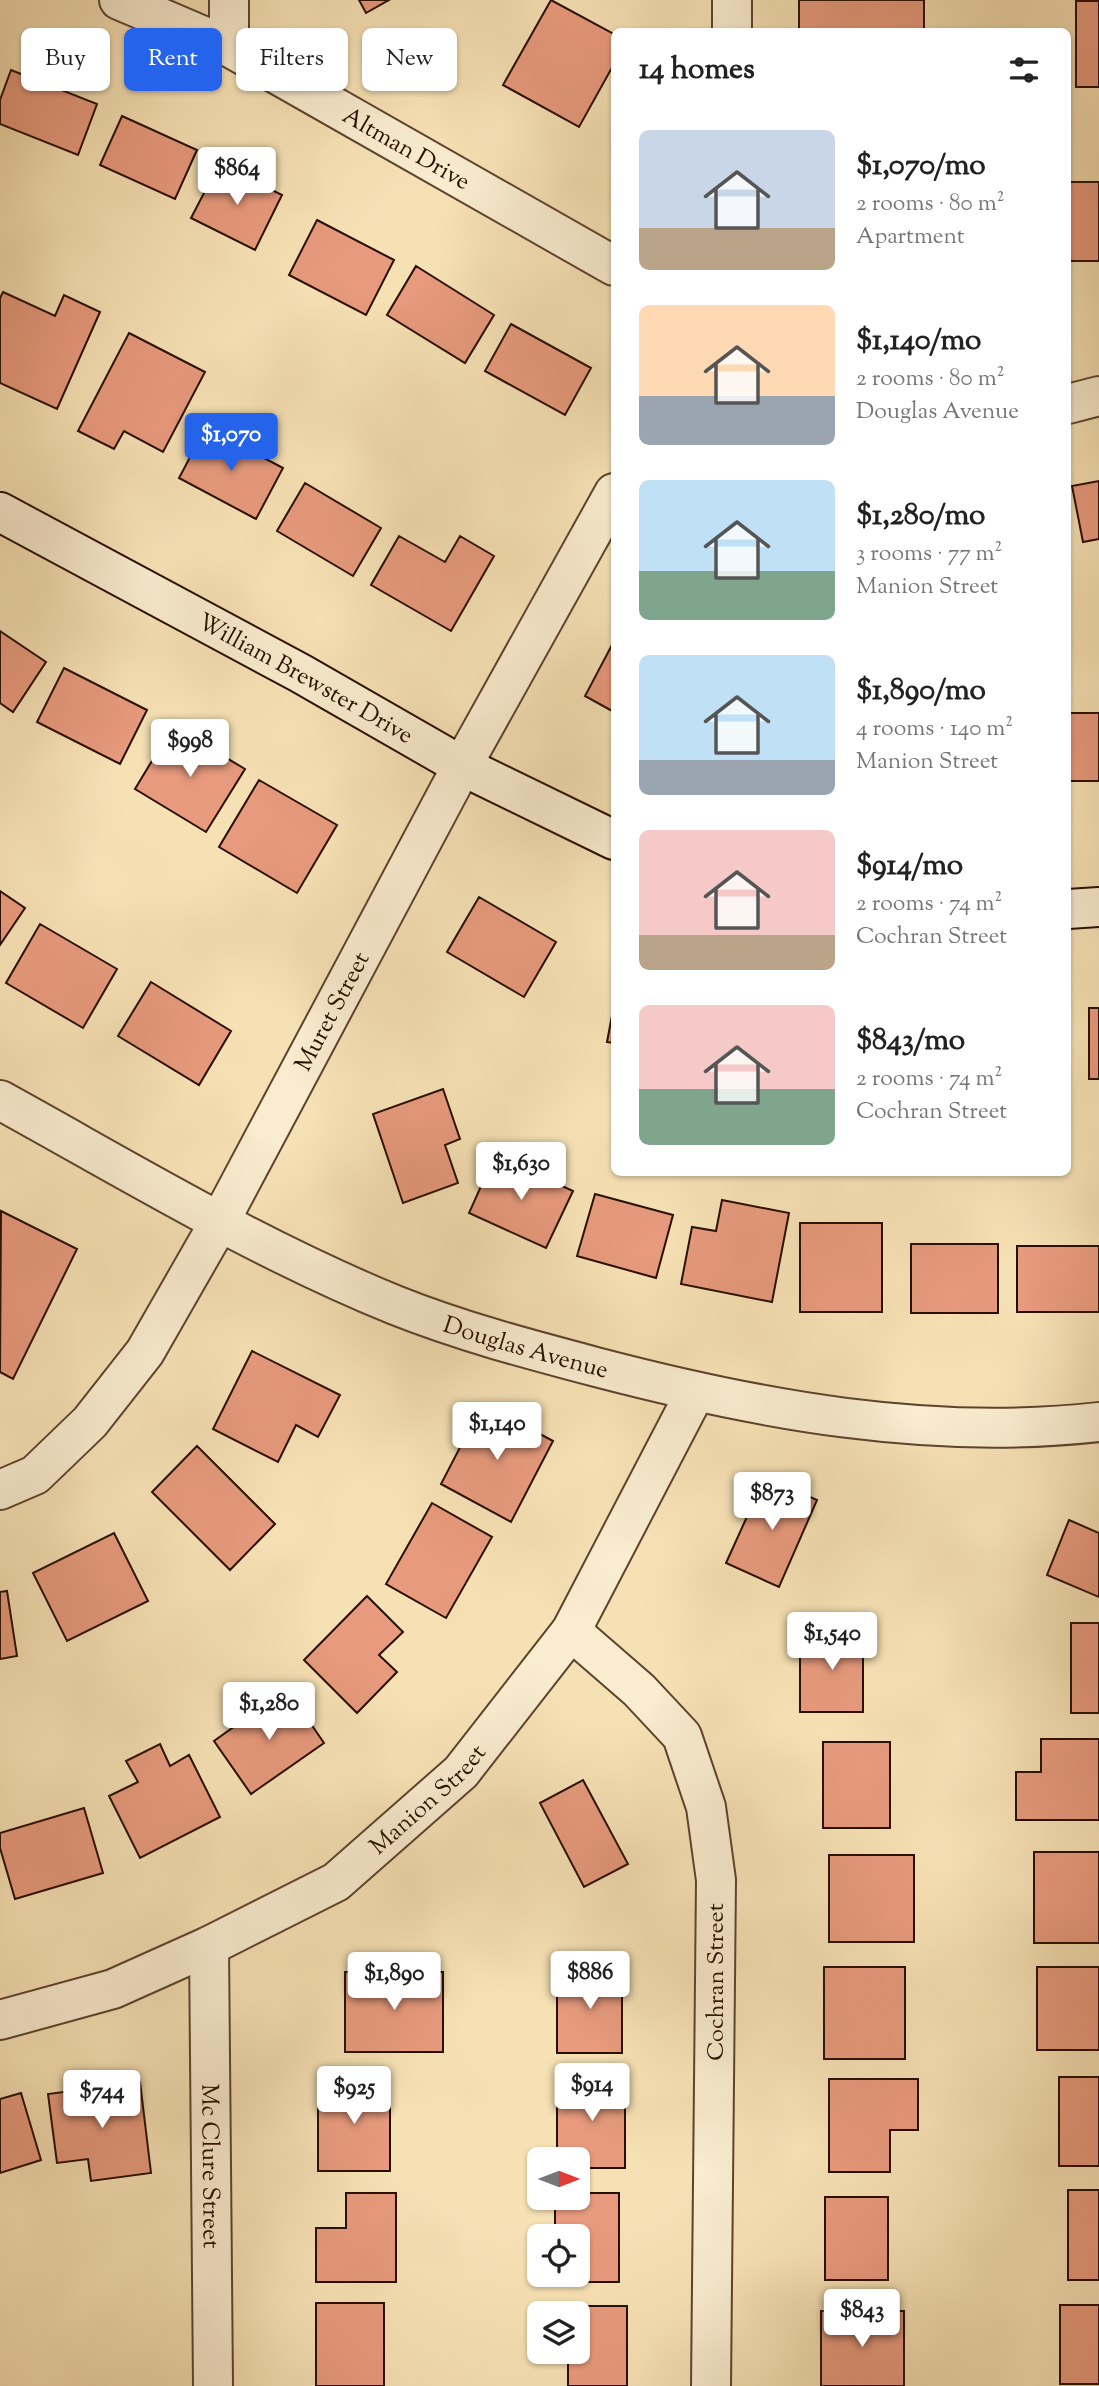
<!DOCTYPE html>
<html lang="en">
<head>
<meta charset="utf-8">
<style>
	:root { --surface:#fff; --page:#f2f2f2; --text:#222; --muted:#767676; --accent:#2563eb }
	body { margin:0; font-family:"Sorts Mill Goudy",serif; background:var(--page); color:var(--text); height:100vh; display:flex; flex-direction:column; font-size:26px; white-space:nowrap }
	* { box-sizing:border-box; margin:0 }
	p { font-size:23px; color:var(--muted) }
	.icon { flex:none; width:38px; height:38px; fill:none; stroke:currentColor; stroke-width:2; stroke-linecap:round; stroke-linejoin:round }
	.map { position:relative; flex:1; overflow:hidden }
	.side { position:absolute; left:611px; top:28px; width:460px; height:1148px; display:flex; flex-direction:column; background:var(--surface); border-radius:10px; box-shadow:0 2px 5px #0004 }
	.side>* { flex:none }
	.guide { position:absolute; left:21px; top:28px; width:485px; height:63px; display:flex; gap:14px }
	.needle { width:46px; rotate:90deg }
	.buttons { position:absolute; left:527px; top:2147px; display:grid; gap:14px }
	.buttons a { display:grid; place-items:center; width:63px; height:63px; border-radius:10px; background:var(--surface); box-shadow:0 2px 5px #0004; font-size:35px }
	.price { position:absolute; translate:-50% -60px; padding:0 16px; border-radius:7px; background:#fff; color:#222; font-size:23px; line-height:46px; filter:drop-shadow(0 2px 4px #0008) }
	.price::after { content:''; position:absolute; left:50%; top:42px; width:21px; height:16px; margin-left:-10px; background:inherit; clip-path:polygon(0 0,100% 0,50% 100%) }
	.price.selected { background:var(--accent); color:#fff }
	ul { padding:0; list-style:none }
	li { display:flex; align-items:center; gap:21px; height:175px; padding:0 28px }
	li span { display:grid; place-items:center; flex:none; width:196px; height:140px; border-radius:10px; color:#555 }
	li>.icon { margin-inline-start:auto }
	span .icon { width:84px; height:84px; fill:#fffc; stroke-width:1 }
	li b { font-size:30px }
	h2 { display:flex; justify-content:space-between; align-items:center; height:84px; padding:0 28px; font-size:30px }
	.chip { padding:0 24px; border-radius:10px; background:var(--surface); box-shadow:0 2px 5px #0004; font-size:24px; line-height:63px }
	.chip.selected { background:var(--accent); color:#fff }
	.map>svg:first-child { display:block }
	.building { fill:#e79a7d; stroke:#290e00; stroke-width:2 }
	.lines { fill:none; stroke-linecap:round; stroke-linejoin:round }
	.street-casing { stroke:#5c432d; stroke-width:42 }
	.secondary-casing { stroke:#290e00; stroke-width:42 }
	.street { stroke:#f9eccf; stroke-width:38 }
	.secondary { stroke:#f9eccf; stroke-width:38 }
	.labels { text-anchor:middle; stroke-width:5; stroke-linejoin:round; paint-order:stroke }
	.street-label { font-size:24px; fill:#290e00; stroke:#f9eccf }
</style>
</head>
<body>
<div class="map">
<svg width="1099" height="2386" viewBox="0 0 1099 2386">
	<rect width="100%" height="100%" fill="#f6e1b5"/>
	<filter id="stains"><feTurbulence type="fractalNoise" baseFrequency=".00286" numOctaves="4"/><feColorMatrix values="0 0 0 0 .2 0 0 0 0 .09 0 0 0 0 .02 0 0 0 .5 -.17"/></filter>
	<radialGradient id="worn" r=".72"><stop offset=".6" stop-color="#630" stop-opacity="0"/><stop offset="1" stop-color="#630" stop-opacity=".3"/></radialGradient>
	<path class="building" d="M 359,0 L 389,0 L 366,13 Z
		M 551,0 L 614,34 L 614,64 L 579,127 L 503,85 Z
		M 799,0 L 924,0 L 924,32 L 799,31 Z
		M 1076,1 L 1099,1 L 1099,87 L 1076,87 Z
		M 11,70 L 97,104 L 78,155 L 0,124 L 0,100 Z
		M 122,116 L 197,150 L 175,199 L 100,165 Z
		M 219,164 L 282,195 L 255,250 L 191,218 Z
		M 1068,182 L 1099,182 L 1099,261 L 1068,261 Z
		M 317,220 L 394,260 L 366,315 L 289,275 Z
		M 416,266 L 494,315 L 465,363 L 387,315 Z
		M 3,292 L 55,316 L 64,295 L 100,312 L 57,409 L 0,383 L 0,298 Z
		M 511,324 L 591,368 L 565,415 L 485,371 Z
		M 129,333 L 205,372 L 163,452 L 124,431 L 114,449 L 78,431 Z
		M 206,427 L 283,468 L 256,519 L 179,478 Z
		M 1099,481 L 1099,539 L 1083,542 L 1072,486 Z
		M 305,483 L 381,528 L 353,576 L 277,531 Z
		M 399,536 L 445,562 L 460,536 L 494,556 L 451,631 L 371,585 Z
		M 0,631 L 46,662 L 13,712 L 0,703 Z
		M 613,643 L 614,644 L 614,712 L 585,696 Z
		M 64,668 L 147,710 L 120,764 L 37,722 Z
		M 1068,713 L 1099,713 L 1099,781 L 1068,781 Z
		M 173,726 L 245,769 L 206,832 L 135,789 Z
		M 259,780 L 337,825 L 297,893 L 219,847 Z
		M 0,891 L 25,908 L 0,945 Z
		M 479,897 L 556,942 L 524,997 L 447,952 Z
		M 40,924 L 117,969 L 83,1028 L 6,983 Z
		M 151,982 L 231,1031 L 199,1085 L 118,1036 Z
		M 614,1005 L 614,1043 L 607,1042 Z
		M 1089,1008 L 1099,1008 L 1099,1079 L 1089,1079 Z
		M 443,1089 L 460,1139 L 445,1145 L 458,1183 L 403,1203 L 373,1114 Z
		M 495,1155 L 573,1191 L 546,1248 L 469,1213 Z
		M 595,1194 L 673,1215 L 656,1278 L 577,1256 Z
		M 722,1200 L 789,1213 L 772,1302 L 681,1284 L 692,1227 L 716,1231 Z
		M 1,1211 L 77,1249 L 13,1379 L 0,1372 Z
		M 800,1223 L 882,1223 L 882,1312 L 800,1312 Z
		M 911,1244 L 998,1244 L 998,1313 L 911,1313 Z
		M 1017,1246 L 1099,1246 L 1099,1312 L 1017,1312 Z
		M 252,1351 L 340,1395 L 318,1437 L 296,1425 L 278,1462 L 213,1429 Z
		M 483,1403 L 553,1441 L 511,1522 L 441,1484 Z
		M 197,1446 L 275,1524 L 230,1570 L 152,1492 Z
		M 765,1477 L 817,1500 L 779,1587 L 726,1563 Z
		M 432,1503 L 492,1537 L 446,1618 L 386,1584 Z
		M 1069,1520 L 1099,1533 L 1099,1597 L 1047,1575 Z
		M 114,1533 L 148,1601 L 67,1641 L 33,1573 Z
		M 7,1591 L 17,1656 L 0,1659 L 0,1592 Z
		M 367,1596 L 403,1632 L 379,1655 L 397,1672 L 357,1713 L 304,1660 Z
		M 1071,1623 L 1099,1623 L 1099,1713 L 1071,1713 Z
		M 800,1632 L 863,1632 L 863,1712 L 800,1712 Z
		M 287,1689 L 324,1743 L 251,1794 L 214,1741 Z
		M 1041,1739 L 1099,1739 L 1099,1820 L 1016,1820 L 1016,1772 L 1041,1772 Z
		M 823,1742 L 890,1742 L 890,1828 L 823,1828 Z
		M 160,1744 L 170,1766 L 189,1755 L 220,1817 L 140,1858 L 109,1796 L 138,1782 L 126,1761 Z
		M 583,1780 L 628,1864 L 584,1887 L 540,1803 Z
		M 84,1808 L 103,1873 L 15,1899 L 0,1848 L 0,1833 Z
		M 1034,1852 L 1099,1852 L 1099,1943 L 1034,1943 Z
		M 829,1855 L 914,1855 L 914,1942 L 829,1942 Z
		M 824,1967 L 905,1967 L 905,2059 L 824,2059 Z
		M 1037,1967 L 1099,1967 L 1099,2050 L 1037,2050 Z
		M 557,1970 L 622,1970 L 622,2053 L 557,2053 Z
		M 345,1972 L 443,1972 L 443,2052 L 345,2052 Z
		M 1059,2077 L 1099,2077 L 1099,2166 L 1059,2166 Z
		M 829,2079 L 918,2079 L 918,2130 L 890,2130 L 890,2172 L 829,2172 Z
		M 557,2080 L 625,2080 L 625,2168 L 578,2168 L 578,2160 L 557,2160 Z
		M 140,2082 L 151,2173 L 91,2181 L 88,2159 L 57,2163 L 48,2094 Z
		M 318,2082 L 390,2082 L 390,2171 L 318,2171 Z
		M 21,2093 L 41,2160 L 0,2173 L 0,2099 Z
		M 1068,2190 L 1099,2190 L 1099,2280 L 1068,2280 Z
		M 346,2193 L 396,2193 L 396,2282 L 316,2282 L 316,2228 L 346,2228 Z
		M 578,2193 L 619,2193 L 619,2282 L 555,2282 L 555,2275 L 578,2275 L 578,2236 L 555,2236 L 555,2198 L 578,2198 Z
		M 825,2197 L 888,2197 L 888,2280 L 825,2280 Z
		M 316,2303 L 384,2303 L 384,2386 L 316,2386 Z
		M 1060,2305 L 1099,2305 L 1099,2384 L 1060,2384 Z
		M 568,2306 L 627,2306 L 627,2386 L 568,2386 L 568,2352 L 578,2352 L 578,2314 L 568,2314 Z
		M 821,2311 L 904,2311 L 904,2386 L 821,2386 Z"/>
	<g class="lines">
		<g class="street-casing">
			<g id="street">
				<path id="s1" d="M 119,0 L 229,47 L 614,266"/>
				<path d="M 229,0 L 229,47"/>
				<path d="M 732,0 L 732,32"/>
				<path d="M 1068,404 L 1099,396"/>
				<path id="s2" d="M 0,1100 C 129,1171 257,1249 395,1305 C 460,1331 528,1349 596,1367 C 760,1410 929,1441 1099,1422"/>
				<path id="s3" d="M 0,1490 L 35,1475 L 90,1422 L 145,1352 L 220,1221 L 462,766 L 614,493"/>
				<path d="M 571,1631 L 639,1690 L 682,1736 L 706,1807 L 716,1880 L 711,2386"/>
				<path id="s4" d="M 209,1946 L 213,2386"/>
				<path id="s5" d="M 0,2020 L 113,1989 L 209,1946 L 336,1882 L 461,1772 L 571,1631 L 695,1393"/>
			</g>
		</g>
		<g class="secondary-casing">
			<g id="secondary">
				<path id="s6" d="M 0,512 L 300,673 L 462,766 L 614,840"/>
				<path d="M 1068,909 L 1099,907"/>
			</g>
		</g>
		<use href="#street" class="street"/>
		<use href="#secondary" class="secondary"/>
	</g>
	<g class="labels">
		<g class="street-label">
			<text dy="8" stroke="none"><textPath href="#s1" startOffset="324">Altman Drive</textPath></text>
			<text dy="8" stroke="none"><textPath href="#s6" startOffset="348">William Brewster Drive</textPath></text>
			<text dy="8" stroke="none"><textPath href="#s3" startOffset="592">Muret Street</textPath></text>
			<text dy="8" stroke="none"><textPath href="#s2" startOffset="583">Douglas Avenue</textPath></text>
			<text dy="8" stroke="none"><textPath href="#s5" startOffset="488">Manion Street</textPath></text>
			<text transform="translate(715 1982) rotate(-90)" y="8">Cochran Street</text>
			<text dy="8" stroke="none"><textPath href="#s4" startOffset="220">Mc Clure Street</textPath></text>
		</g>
	</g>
	<rect width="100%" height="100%" filter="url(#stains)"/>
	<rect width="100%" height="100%" fill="url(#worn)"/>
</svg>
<div class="buttons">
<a><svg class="needle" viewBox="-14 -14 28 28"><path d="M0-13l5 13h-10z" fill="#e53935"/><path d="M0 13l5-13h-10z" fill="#767676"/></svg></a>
<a><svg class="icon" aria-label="locate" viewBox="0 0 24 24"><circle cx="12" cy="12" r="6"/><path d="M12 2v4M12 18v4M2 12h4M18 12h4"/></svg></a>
<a><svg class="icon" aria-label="layers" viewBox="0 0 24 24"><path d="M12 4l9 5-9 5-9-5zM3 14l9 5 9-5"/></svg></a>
</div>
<b class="price" style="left:237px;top:207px">$864</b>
<b class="price selected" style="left:231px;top:473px">$1,070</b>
<b class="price" style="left:190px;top:779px">$998</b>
<b class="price" style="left:521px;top:1202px">$1,630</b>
<b class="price" style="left:497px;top:1462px">$1,140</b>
<b class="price" style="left:772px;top:1532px">$873</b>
<b class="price" style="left:832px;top:1672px">$1,540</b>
<b class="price" style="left:269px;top:1742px">$1,280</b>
<b class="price" style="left:590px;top:2011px">$886</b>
<b class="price" style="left:394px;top:2012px">$1,890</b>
<b class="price" style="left:592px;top:2123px">$914</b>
<b class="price" style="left:354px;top:2126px">$925</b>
<b class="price" style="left:102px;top:2130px">$744</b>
<b class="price" style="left:862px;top:2349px">$843</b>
<div class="guide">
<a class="chip">Buy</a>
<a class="chip selected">Rent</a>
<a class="chip">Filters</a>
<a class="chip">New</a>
</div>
<section class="side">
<h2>14 homes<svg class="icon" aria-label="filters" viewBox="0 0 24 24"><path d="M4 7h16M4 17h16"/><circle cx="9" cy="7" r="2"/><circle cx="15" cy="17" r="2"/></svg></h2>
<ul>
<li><span style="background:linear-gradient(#c9d6e8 70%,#b9a48a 0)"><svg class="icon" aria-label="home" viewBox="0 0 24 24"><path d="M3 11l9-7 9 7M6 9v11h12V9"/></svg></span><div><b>$1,070/mo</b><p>2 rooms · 80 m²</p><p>Apartment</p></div></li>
<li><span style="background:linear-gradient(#ffd9b3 65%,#9aa5b1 0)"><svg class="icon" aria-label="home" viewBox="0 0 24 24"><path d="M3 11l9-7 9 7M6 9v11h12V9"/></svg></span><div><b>$1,140/mo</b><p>2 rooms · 80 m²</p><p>Douglas Avenue</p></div></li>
<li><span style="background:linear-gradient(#bfe0f5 65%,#7fa58c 0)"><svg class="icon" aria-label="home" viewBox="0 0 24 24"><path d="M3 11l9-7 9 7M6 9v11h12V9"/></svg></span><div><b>$1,280/mo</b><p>3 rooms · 77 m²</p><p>Manion Street</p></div></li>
<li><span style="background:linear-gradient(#bfe0f5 75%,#9aa5b1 0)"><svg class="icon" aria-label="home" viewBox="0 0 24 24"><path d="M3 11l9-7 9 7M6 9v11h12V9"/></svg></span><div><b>$1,890/mo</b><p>4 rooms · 140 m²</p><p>Manion Street</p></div></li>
<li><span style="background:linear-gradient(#f6c9c9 75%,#b9a48a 0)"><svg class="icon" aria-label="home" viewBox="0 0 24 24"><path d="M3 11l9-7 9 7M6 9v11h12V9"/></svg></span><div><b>$914/mo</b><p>2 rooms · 74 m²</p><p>Cochran Street</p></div></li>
<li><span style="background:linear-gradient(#f6c9c9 60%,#7fa58c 0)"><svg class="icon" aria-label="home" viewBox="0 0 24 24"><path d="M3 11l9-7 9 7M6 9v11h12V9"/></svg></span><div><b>$843/mo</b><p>2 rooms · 74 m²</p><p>Cochran Street</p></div></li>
</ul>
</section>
</div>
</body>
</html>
